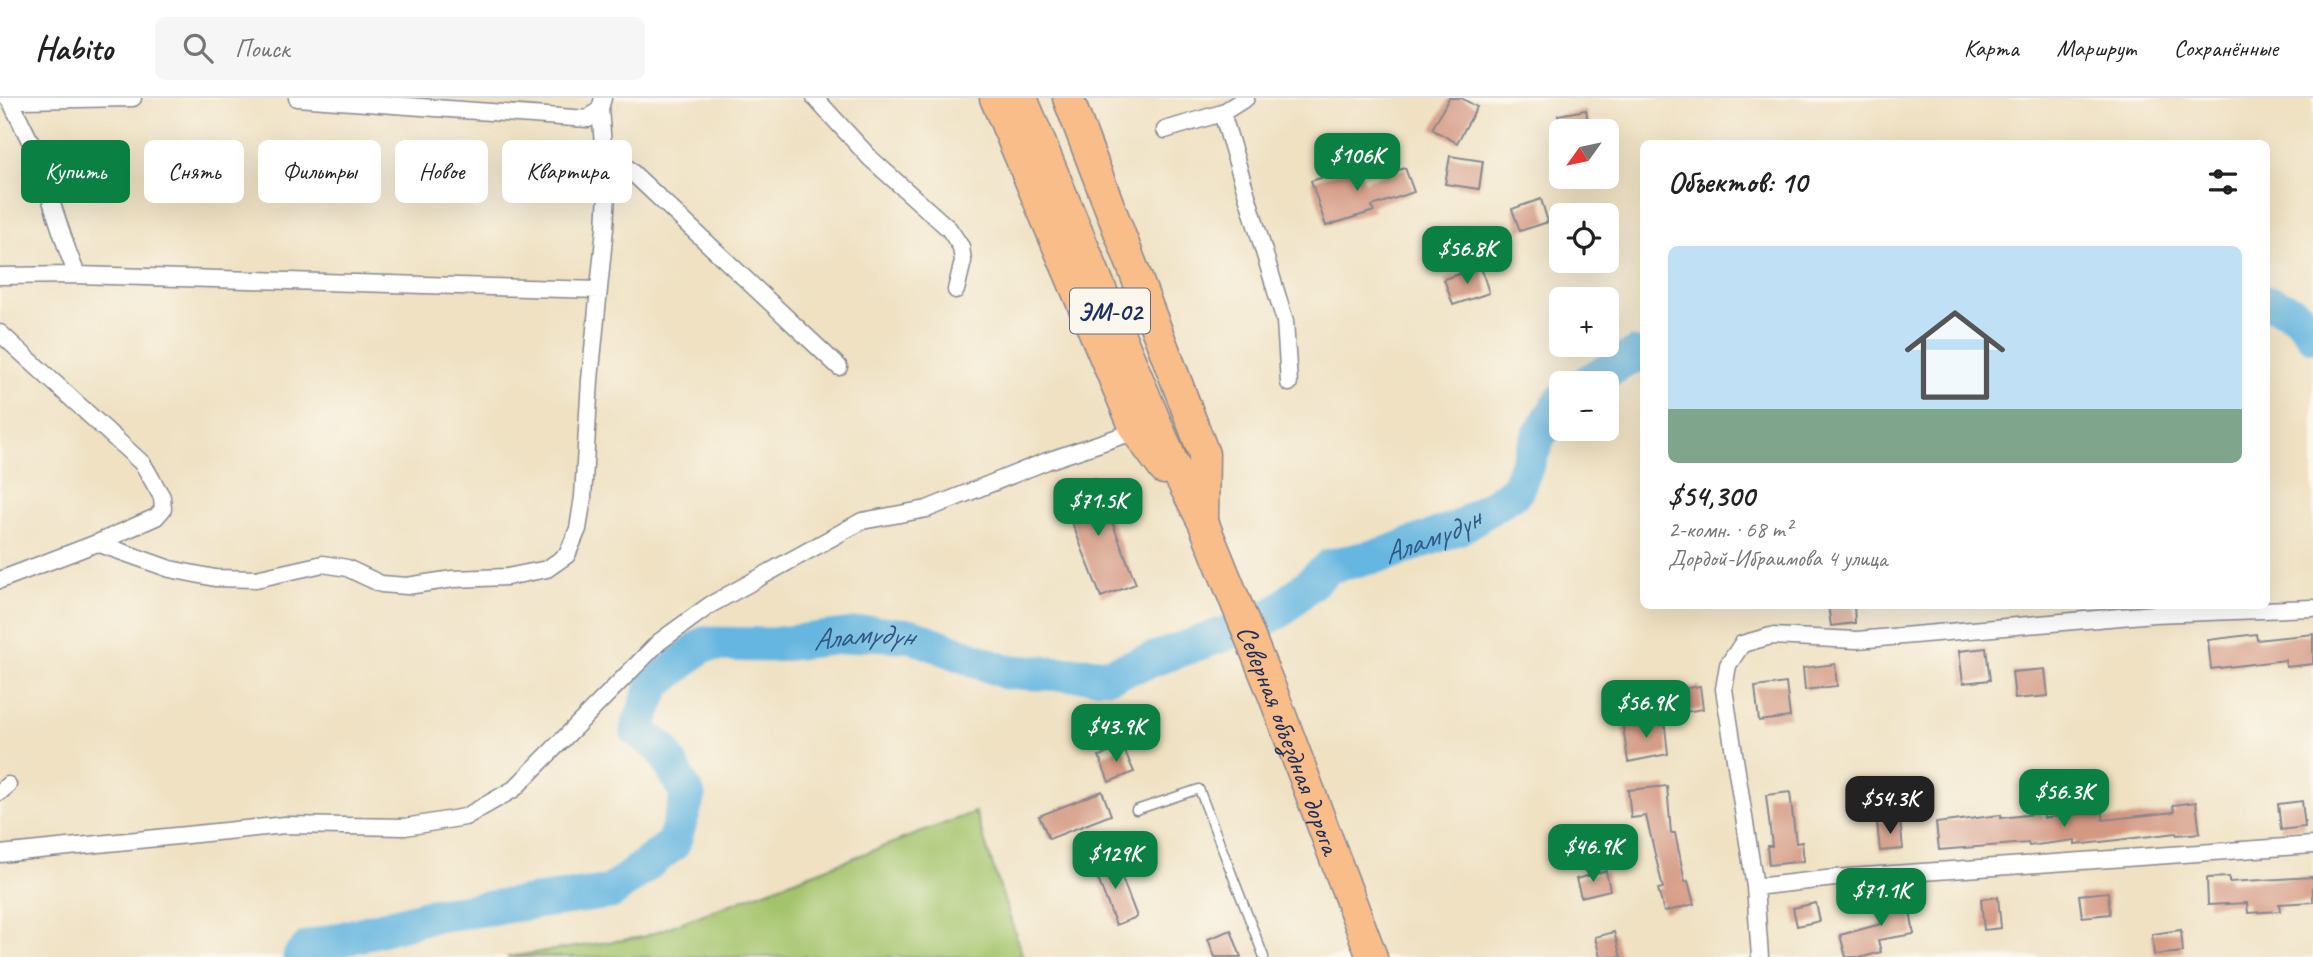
<!DOCTYPE html>
<html lang="ru">
<head>
<meta charset="utf-8">
<style>
	:root { --surface:#fff; --page:#f6f6f6; --text:#222; --muted:#767676; --line:#e0e0e0; --accent:#0b8043 }
	body { margin:0; font-family:Caveat,sans-serif; background:var(--page); color:var(--text); height:100vh; display:flex; flex-direction:column; font-size:26px; white-space:nowrap }
	* { box-sizing:border-box; margin:0 }
	p { font-size:23px; color:var(--muted) }
	.icon { flex:none; width:38px; height:38px; fill:none; stroke:currentColor; stroke-width:2; stroke-linecap:round; stroke-linejoin:round }
	.map { position:relative; flex:1; overflow:hidden }
	.side { position:absolute; left:1640px; top:42px; width:630px; height:469px; display:flex; flex-direction:column; background:var(--surface); border-radius:10px; box-shadow:0 7px 28px #0002 }
	.side>* { flex:none }
	.top-card { position:absolute; left:21px; top:42px; width:665px; height:63px; display:flex; gap:14px }
	.needle { width:46px; rotate:237deg }
	.tools { position:absolute; left:1549px; top:21px; display:grid; gap:14px }
	.tools a { display:grid; place-items:center; width:70px; height:70px; border-radius:10px; background:var(--surface); box-shadow:0 7px 28px #0002; font-size:35px }
	.price { position:absolute; translate:-50% -60px; padding:0 16px; border-radius:14px; background:var(--accent); color:#fff; font-size:23px; line-height:46px; filter:drop-shadow(0 2px 4px #0008) }
	.price::after { content:''; position:absolute; left:50%; top:42px; width:21px; height:16px; margin-left:-10px; background:inherit; clip-path:polygon(0 0,100% 0,50% 100%) }
	.price.on { background:#222; color:#fff }
	ul { padding:0; list-style:none }
	li { display:grid; align-content:center; gap:14px; height:371px; padding:0 28px }
	li span { display:grid; place-items:center; height:217px; border-radius:10px; color:#555 }
	li>.icon { margin-inline-start:auto }
	span .icon { width:126px; height:126px; fill:#fffc; stroke-width:1 }
	li b { font-size:30px }
	h2 { display:flex; justify-content:space-between; align-items:center; height:84px; padding:0 28px; font-size:30px }
	.pill { padding:0 24px; border-radius:10px; background:var(--surface); box-shadow:0 7px 28px #0002; font-size:24px; line-height:63px }
	.pill.on { background:var(--accent); color:#fff }
	header { display:flex; align-items:center; gap:42px; box-sizing:border-box; height:98px; padding:0 35px; background:var(--surface); border-bottom:2px solid var(--line) }
	header strong { font-size:33px }
	nav { display:flex; gap:38px; margin-inline-start:auto; font-size:24px }
	.search { width:490px; height:63px; background:var(--page); display:flex; align-items:center; gap:18px; box-sizing:border-box; padding:0 24px; border-radius:10px; color:var(--muted); font-size:26px }
	.map>svg:first-child { display:block }
	.green { fill:#a4c46c; stroke:#607a65; stroke-width:2 }
	.lines { fill:none; stroke-linecap:round; stroke-linejoin:round }
	.river { stroke:#65b6e0; stroke-width:35 }
	.building { fill:#d49983 }
	.lane-casing { stroke:#858890; stroke-width:11 }
	.street-casing { stroke:#858890; stroke-width:19 }
	.highway-casing { stroke:#858890; stroke-width:33 }
	.lane { stroke:#fff; stroke-width:8 }
	.street { stroke:#fff; stroke-width:16 }
	.highway { stroke:#f8bd89; stroke-width:30 }
	.labels { text-anchor:middle; stroke-width:5; stroke-linejoin:round; paint-order:stroke }
	.shield { fill:#fbf7ec; stroke:#5e6b89; stroke-width:2 }
	.shield-label { font-size:26px; font-weight:bold; fill:#1b2f5e }
	.street-label { font-size:28px; fill:#1b2f5e; stroke:#fbf7ec }
	.water-label { font-size:30px; font-style:italic; fill:#315885; stroke:#fbf7ec }
</style>
</head>
<body>
<header>
<strong>Habito</strong>
<div class="search"><svg class="icon" aria-label="search" viewBox="0 0 24 24"><circle cx="10" cy="10" r="6"/><path d="M15 15l6 6"/></svg>Поиск</div>
<nav><a>Карта</a><a>Маршрут</a><a>Сохранённые</a></nav>
</header>
<div class="map">
<svg width="2313" height="859" viewBox="0 0 2313 859">
	<rect width="100%" height="100%" fill="#fbf7ec"/>
	<filter id="ink" filterUnits="userSpaceOnUse"><feTurbulence type="fractalNoise" baseFrequency=".0143" numOctaves="2"/><feDisplacementMap in="SourceGraphic" scale="14" xChannelSelector="R" yChannelSelector="G"/><feConvolveMatrix kernelMatrix="1 2 1 2 8 2 1 2 1" color-interpolation-filters="sRGB"/></filter>
	<filter id="wash" filterUnits="userSpaceOnUse"><feTurbulence type="fractalNoise" baseFrequency=".00686" numOctaves="4" result="noise"/><feDisplacementMap in="SourceGraphic" scale="28" xChannelSelector="R" yChannelSelector="G"/><feGaussianBlur stdDeviation="1.57" result="paint"/><feColorMatrix in="noise" values="0 0 0 0 0 0 0 0 0 0 0 0 0 0 0 0 0 1.4 0 .05"/><feComposite in="paint" operator="in"/></filter>
	<g filter="url(#wash)">
		<rect width="100%" height="100%" fill="#efe1c2"/>
		<path class="green" d="M 975,714 L 1023,859 L 507,859 L 643,839 Z"/>
		<g class="lines">
			<g class="river">
				<path d="M 2266,205 C 2290,209 2300,217 2313,237"/>
				<path d="M 1586,285 L 1635,257 L 1643,258"/>
				<path id="s1" d="M 300,859 L 308,850 L 429,818 L 611,794 L 673,746 L 688,698 L 663,652 L 637,632 L 654,587 L 704,546 L 772,547 L 872,535 L 913,538 L 1006,574 L 1109,577 L 1256,525 L 1278,514 L 1330,468 L 1386,456 L 1460,429 L 1516,393 L 1539,338 L 1561,303"/>
			</g>
		</g>
		<g id="blocks">
			<path class="building" d="M 1449,0 L 1461,0 L 1477,9 L 1457,45 L 1432,31 Z
				M 1586,12 L 1590,33 L 1561,33 L 1558,17 Z
				M 1450,58 L 1483,63 L 1479,91 L 1445,86 Z
				M 1359,68 L 1364,83 L 1405,70 L 1414,94 L 1372,108 L 1374,113 L 1326,128 L 1311,83 Z
				M 1541,101 L 1548,124 L 1520,133 L 1512,111 Z
				M 1481,169 L 1489,195 L 1453,207 L 1444,181 Z
				M 1095,380 L 1136,486 L 1101,499 L 1060,394 Z
				M 1828,508 L 1854,508 L 1855,525 L 1831,528 Z
				M 2256,536 L 2257,542 L 2313,536 L 2313,566 L 2286,569 L 2285,562 L 2211,571 L 2208,542 Z
				M 1986,550 L 1990,582 L 1963,585 L 1959,553 Z
				M 1835,566 L 1837,588 L 1805,592 L 1803,570 Z
				M 2045,571 L 2048,598 L 2015,601 L 2012,574 Z
				M 1786,585 L 1790,619 L 1759,623 L 1755,589 Z
				M 1700,588 L 1703,611 L 1679,615 L 1678,592 Z
				M 1664,620 L 1668,656 L 1628,664 L 1623,628 Z
				M 1123,649 L 1134,674 L 1109,684 L 1099,658 Z
				M 1667,688 L 1671,735 L 1675,735 L 1685,784 L 1688,783 L 1694,806 L 1664,814 L 1658,791 L 1663,790 L 1646,718 L 1631,720 L 1628,692 Z
				M 1102,693 L 1111,717 L 1049,741 L 1039,718 Z
				M 1790,694 L 1796,745 L 1802,744 L 1804,763 L 1769,767 L 1767,748 L 1772,748 L 1766,697 Z
				M 2302,703 L 2305,729 L 2281,732 L 2278,706 Z
				M 2196,704 L 2200,735 L 2177,737 L 2176,735 L 2075,747 L 2075,742 L 2029,748 L 2028,745 L 1939,752 L 1936,725 L 2001,717 L 2001,720 L 2043,715 L 2044,720 L 2103,714 L 2103,722 L 2174,714 L 2173,707 Z
				M 1900,722 L 1903,751 L 1880,753 L 1877,724 Z
				M 1114,759 L 1137,819 L 1116,827 L 1093,768 Z
				M 1606,773 L 1610,792 L 1581,799 L 1576,781 Z
				M 2229,779 L 2229,784 L 2313,779 L 2313,804 L 2279,806 L 2280,813 L 2248,815 L 2247,805 L 2208,807 L 2207,780 Z
				M 2108,794 L 2110,816 L 2082,819 L 2079,797 Z
				M 1907,796 L 1914,836 L 1878,842 L 1881,854 L 1863,859 L 1846,859 L 1840,837 L 1881,826 L 1876,802 Z
				M 1998,799 L 2001,830 L 1984,832 L 1981,801 Z
				M 1816,805 L 1820,823 L 1797,828 L 1793,810 Z
				M 1231,832 L 1241,859 L 1215,859 L 1208,841 Z
				M 2181,832 L 2183,854 L 2154,857 L 2152,836 Z
				M 1614,834 L 1621,859 L 1600,859 L 1595,839 Z"/>
		</g>
	</g>
	<g filter="url(#ink)">
		<use href="#blocks" fill-opacity="0" stroke="#858890" stroke-width="2"/>
		<g class="lines">
			<g class="lane-casing">
				<path id="lane" d="M 1136,712 L 1199,691 L 1264,859"/>
			</g>
			<g class="street-casing">
				<path id="street" d="M 7,0 L 21,2 L 133,0
					M 9,0 L 34,51 L 68,154 L 77,177 L 599,192
					M 297,0 L 588,21 L 600,11 L 603,0
					M 815,0 L 871,61 L 949,131 L 961,149 L 963,163 L 956,192
					M 1222,15 L 1285,223 L 1289,285
					M 1165,32 L 1222,15 L 1246,0
					M 603,47 L 839,269
					M 0,178 L 77,177
					M 0,235 L 143,366 L 162,399 L 163,411 L 156,419 L 97,445
					M 0,482 L 97,445 L 170,471 L 215,480 L 256,481 L 323,466 L 347,470 L 381,486 L 407,488 L 453,481 L 507,479 L 547,471 L 567,457 L 578,431 L 583,399 L 590,282 L 605,130 L 607,95 L 600,11
					M 0,694 L 8,687
					M 0,756 L 285,727 L 405,729 L 465,719 L 514,691 L 659,544 L 710,507 L 862,423 L 927,411 L 1047,363 L 1136,333
					M 1755,789 L 1835,780 L 2313,747
					M 1760,859 L 1755,789 L 1724,591 L 1728,567 L 1742,546 L 1771,538 L 1857,542 L 2154,516 L 2313,510"/>
			</g>
			<g class="highway-casing">
				<g id="highway">
					<path d="M 995,0 L 1136,333 L 1164,371"/>
					<path id="s2" d="M 1022,0 L 1174,368 L 1203,424 L 1273,596 L 1372,859"/>
					<path d="M 1068,0 L 1204,356 L 1203,420"/>
				</g>
			</g>
			<use href="#lane" class="lane"/>
			<use href="#street" class="street"/>
			<use href="#highway" class="highway"/>
		</g>
	</g>
	<g class="labels">
		<rect class="shield" x="1070" y="190.5" width="80" height="45" rx="5"/>
		<g class="shield-label">
			<text x="1110" y="222">ЭМ-02</text>
		</g>
		<g class="street-label">
			<text dy="10" stroke="none"><textPath href="#s2" startOffset="695">Северная объездная дорога</textPath></text>
		</g>
		<g class="water-label">
			<text dy="10" stroke="none"><textPath href="#s1" startOffset="1416">Аламүдүн</textPath></text>
			<text dy="10" stroke="none"><textPath href="#s1" startOffset="807">Аламүдүн</textPath></text>
		</g>
	</g>
</svg>
<div class="tools">
<a><svg class="needle" viewBox="-14 -14 28 28"><path d="M0-13l5 13h-10z" fill="#e53935"/><path d="M0 13l5-13h-10z" fill="#767676"/></svg></a>
<a><svg class="icon" aria-label="locate" viewBox="0 0 24 24"><circle cx="12" cy="12" r="6"/><path d="M12 2v4M12 18v4M2 12h4M18 12h4"/></svg></a>
<a>+</a>
<a>−</a>
</div>
<b class="price" style="left:1357px;top:95px">$106K</b>
<b class="price" style="left:1467px;top:188px">$56.8K</b>
<b class="price" style="left:1098px;top:440px">$71.5K</b>
<b class="price" style="left:1646px;top:642px">$56.9K</b>
<b class="price" style="left:1116px;top:666px">$43.9K</b>
<b class="price" style="left:2064px;top:731px">$56.3K</b>
<b class="price on" style="left:1890px;top:738px">$54.3K</b>
<b class="price" style="left:1593px;top:786px">$46.9K</b>
<b class="price" style="left:1115px;top:793px">$129K</b>
<b class="price" style="left:1881px;top:830px">$71.1K</b>
<div class="top-card">
<a class="pill on">Купить</a>
<a class="pill">Снять</a>
<a class="pill">Фильтры</a>
<a class="pill">Новое</a>
<a class="pill">Квартира</a>
</div>
<section class="side">
<h2>Объектов: 10<svg class="icon" aria-label="filters" viewBox="0 0 24 24"><path d="M4 7h16M4 17h16"/><circle cx="9" cy="7" r="2"/><circle cx="15" cy="17" r="2"/></svg></h2>
<ul>
<li><span style="background:linear-gradient(#bfe0f5 75%,#7fa58c 0)"><svg class="icon" aria-label="home" viewBox="0 0 24 24"><path d="M3 11l9-7 9 7M6 9v11h12V9"/></svg></span><div><b>$54,300</b><p>2-комн. · 68 m²</p><p>Дордой-Ибраимова 4 улица</p></div></li>
</ul>
</section>
</div>
</body>
</html>
